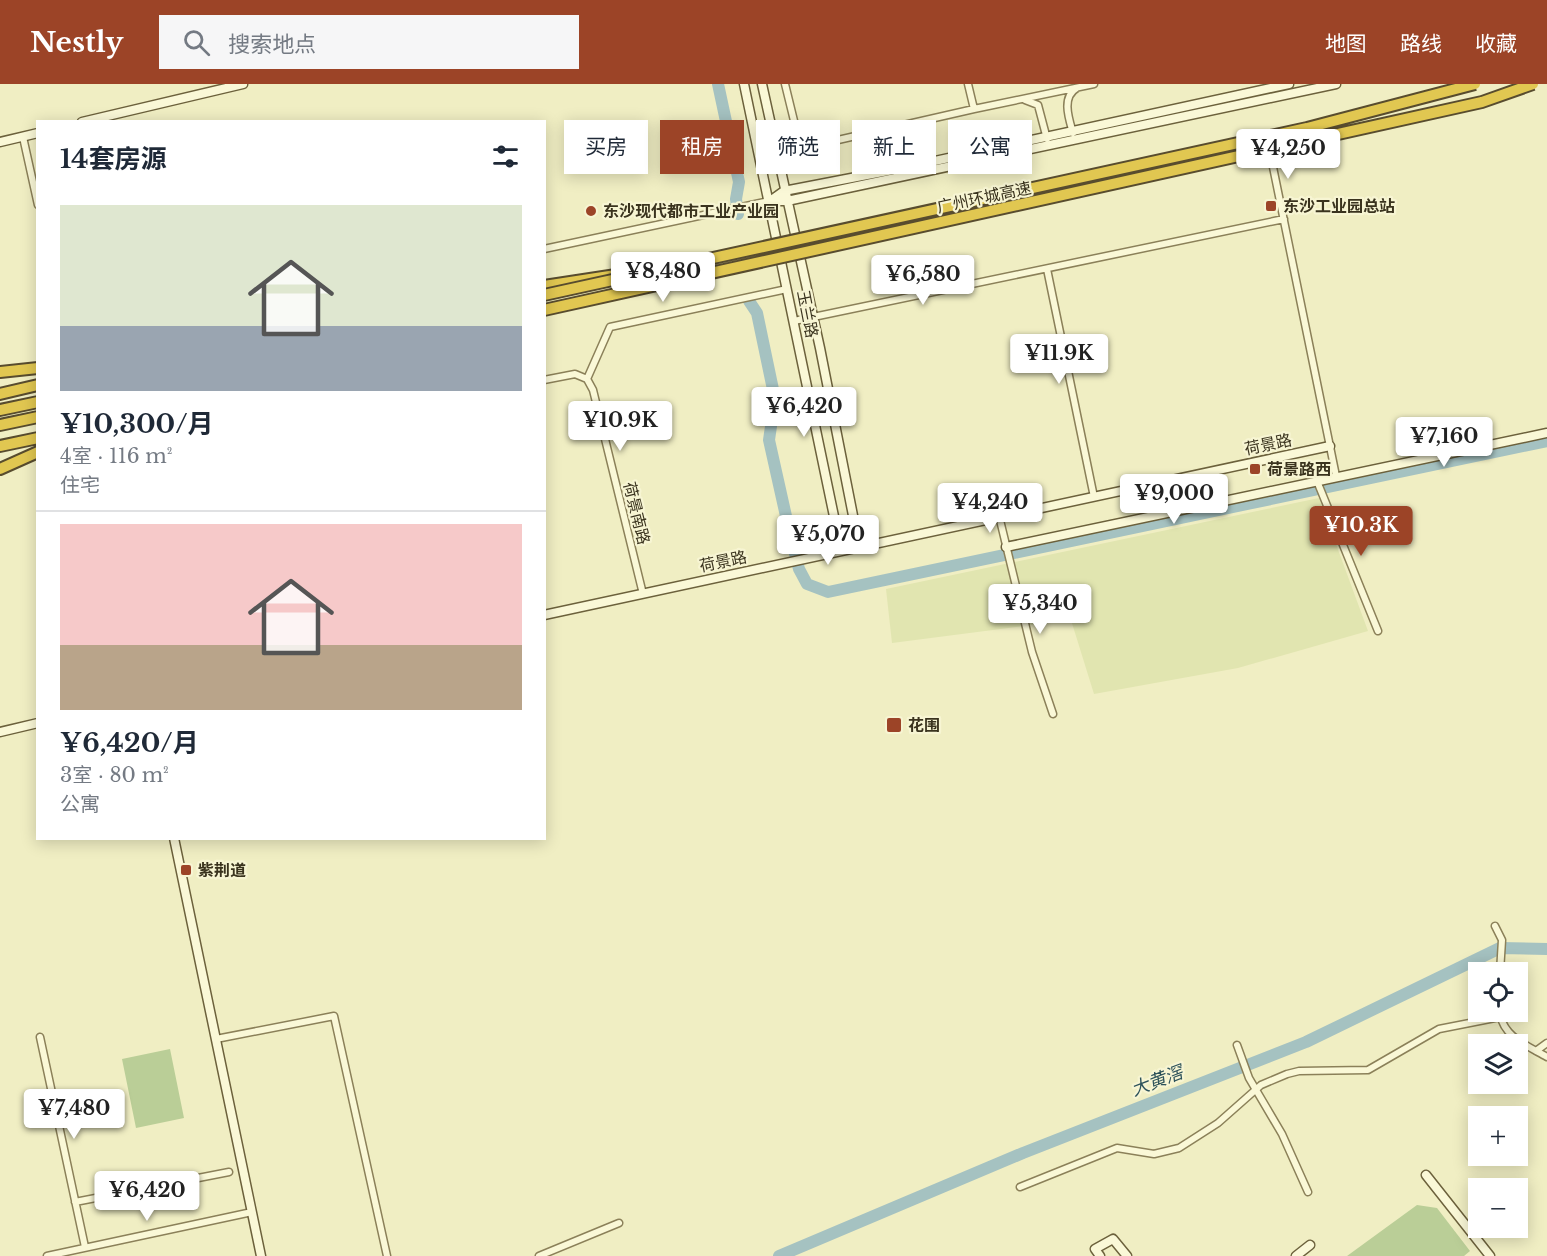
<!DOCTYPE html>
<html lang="zh">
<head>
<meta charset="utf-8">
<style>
	:root { --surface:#fff; --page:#f6f6f7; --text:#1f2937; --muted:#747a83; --line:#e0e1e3; --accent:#9c4427 }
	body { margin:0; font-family:"Libre Baskerville","Noto Sans SC",serif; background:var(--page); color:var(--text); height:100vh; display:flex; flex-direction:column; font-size:22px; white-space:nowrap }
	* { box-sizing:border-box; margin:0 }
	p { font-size:20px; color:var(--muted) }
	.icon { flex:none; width:33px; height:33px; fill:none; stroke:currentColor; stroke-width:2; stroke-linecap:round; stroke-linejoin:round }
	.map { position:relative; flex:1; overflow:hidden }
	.drawer { position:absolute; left:36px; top:36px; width:510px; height:720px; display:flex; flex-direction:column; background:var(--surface); border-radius:0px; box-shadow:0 3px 15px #0003 }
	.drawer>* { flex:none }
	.banner { position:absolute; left:564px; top:36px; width:570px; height:54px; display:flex; gap:12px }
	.controls { position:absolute; left:1468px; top:878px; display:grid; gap:12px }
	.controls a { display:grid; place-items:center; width:60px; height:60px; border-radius:0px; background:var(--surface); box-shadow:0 3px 15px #0003; font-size:30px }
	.price { position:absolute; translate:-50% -51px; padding:0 14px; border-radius:6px; background:#fff; color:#222; font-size:20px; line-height:39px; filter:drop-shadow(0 2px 3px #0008) }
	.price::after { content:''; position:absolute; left:50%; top:36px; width:18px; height:14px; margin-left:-9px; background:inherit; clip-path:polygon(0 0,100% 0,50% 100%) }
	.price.on { background:var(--accent); color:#fff }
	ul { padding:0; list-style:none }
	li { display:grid; align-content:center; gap:12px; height:318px; padding:0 24px }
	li+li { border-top:2px solid var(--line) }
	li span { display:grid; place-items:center; height:186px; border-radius:0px; color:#555 }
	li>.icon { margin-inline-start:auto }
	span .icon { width:108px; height:108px; fill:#fffc; stroke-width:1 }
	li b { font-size:26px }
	h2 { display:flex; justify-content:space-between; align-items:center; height:72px; padding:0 24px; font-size:26px }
	.chip { padding:0 21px; border-radius:0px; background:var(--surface); box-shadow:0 3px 15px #0003; font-size:21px; line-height:54px }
	.chip.on { background:var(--accent); color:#fff }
	header { display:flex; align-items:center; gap:36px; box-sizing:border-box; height:84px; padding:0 30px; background:var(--accent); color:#fff }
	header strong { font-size:28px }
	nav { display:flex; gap:33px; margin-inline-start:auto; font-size:21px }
	.search { width:420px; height:54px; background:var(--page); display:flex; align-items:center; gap:15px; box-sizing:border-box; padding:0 21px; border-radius:0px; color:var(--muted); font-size:22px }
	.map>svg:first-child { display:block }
	.farmland { fill:#e1e5b0 }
	.green { fill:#bace97 }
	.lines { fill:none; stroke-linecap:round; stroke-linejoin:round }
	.river { stroke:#a5c2c1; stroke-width:12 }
	.street-casing { stroke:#8b8059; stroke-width:9 }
	.secondary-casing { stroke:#6c613c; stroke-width:11 }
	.highway-casing { stroke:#584c2e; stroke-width:14 }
	.street { stroke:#faf8d7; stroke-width:6 }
	.secondary { stroke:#faf8d7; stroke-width:8 }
	.highway { stroke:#e1c751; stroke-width:10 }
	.highway-bridge-casing { stroke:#584c2e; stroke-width:14; stroke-linecap:butt }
	.highway-bridge { stroke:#e1c751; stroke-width:10 }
	.poi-dot { fill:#9c4427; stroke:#f7f5d3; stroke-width:2 }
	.labels { text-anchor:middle; stroke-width:4.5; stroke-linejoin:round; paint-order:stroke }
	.street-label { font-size:16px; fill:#3a331e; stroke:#f7f5d3 }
	.poi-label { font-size:16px; font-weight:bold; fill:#3a331e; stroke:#f7f5d3; text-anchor:start }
	.water-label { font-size:18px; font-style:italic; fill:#2d525a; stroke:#f7f5d3 }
</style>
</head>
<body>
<header>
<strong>Nestly</strong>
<div class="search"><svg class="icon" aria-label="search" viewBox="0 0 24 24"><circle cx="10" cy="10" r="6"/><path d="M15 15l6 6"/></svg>搜索地点</div>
<nav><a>地图</a><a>路线</a><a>收藏</a></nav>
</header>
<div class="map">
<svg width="1547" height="1172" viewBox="0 0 1547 1172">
	<rect width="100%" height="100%" fill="#f0eec3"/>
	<path class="farmland" d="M 1319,414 L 1368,547 L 1238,584 L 1094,610 L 1071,536 L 892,559 L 886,505 Z"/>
	<path class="green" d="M 170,965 L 184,1034 L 136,1044 L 122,975 Z
		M 1417,1121 L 1437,1124 L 1470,1167 L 1464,1172 L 1347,1172 Z"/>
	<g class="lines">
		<path class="river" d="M 718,0 L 739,98 L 736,115 L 738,130
			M 749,217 L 757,229 L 775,315 L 769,356 L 790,450 L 799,485 L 807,500 L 828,508 L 1547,357
			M 779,1172 L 1023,1069 L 1306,958 L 1500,864 L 1547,865"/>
		<g class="street-casing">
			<path id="street" d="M 785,0 L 797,49 L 807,60 L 816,61 L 974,25
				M 968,0 L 974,25 L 1094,0
				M 1025,16 L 1038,21 L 1047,55
				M 1073,49 C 1069,35 1061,13 1077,4
				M 23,53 L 38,121
				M 1273,83 L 1336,392
				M 544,165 L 769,117
				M 1047,185 L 1094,413
				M 794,237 L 1284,135
				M 587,295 L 610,243 L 787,205
				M 544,296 L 575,290 L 587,295 L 593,306 L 643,510
				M 1317,397 L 1378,547
				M 999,432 L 1032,568 L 1053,630
				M 1495,842 L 1502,856 L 1500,888
				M 1500,927 C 1501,952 1528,962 1547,973
				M 40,953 L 85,1163
				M 216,955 L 334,932 L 387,1172
				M 1237,961 L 1249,994 L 1282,1050 L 1308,1108
				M 1536,967 L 1547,959
				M 1020,1103 L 1117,1064 L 1154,1070 L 1179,1064 L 1218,1039 L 1261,1001 L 1287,990 L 1299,987 L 1368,986 L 1439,945 L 1500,933
				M 75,1118 L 229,1088
				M 47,1172 L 252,1128
				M 539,1172 L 619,1139"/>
		</g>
		<g class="secondary-casing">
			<path id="secondary" d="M 744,0 L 841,466
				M 762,0 L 820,264 L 859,462
				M 82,38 L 243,0
				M 0,58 L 38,49
				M 769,117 L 787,117 L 1336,0
				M 770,117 L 784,107 L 898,85 L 1289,0
				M 1006,463 L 1547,349
				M 544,531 L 1330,362
				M 0,648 L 38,639
				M 174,754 L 261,1172
				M 1426,1091 L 1490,1172
				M 1100,1172 L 1095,1165 L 1113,1155 L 1127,1172
				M 1296,1172 L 1310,1161"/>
		</g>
		<g class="highway-casing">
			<path id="highway" d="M 544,202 L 616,191
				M 0,288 L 38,284
				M 0,310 L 38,301
				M 0,326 L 38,318
				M 0,341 L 38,333
				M 0,362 L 38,354
				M 0,385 L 38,368"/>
		</g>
		<use href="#street" class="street"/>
		<use href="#secondary" class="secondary"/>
		<use href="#highway" class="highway"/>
		<g class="highway-bridge-casing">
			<path id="highway-bridge" d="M 544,211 L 1307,44 L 1475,0
				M 544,226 L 1482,18 L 1533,0"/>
		</g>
		<use href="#highway-bridge" class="highway-bridge"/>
	</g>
	<g class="poi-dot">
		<rect x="1265" y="116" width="12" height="12" rx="3"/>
		<circle cx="591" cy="127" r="6"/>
		<rect x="1249" y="379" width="12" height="12" rx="3"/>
		<rect x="886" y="633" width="16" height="16" rx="3"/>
		<rect x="180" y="780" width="12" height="12" rx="3"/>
	</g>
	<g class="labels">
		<g class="street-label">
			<text transform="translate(984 113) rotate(-12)" y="6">广州环城高速</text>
			<text transform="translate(808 230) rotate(79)" y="6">玉兰路</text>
			<text transform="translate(1268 360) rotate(-12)" y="6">荷景路</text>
			<text transform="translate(637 429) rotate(76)" y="6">荷景南路</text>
			<text transform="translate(723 477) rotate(-12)" y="6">荷景路</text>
		</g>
		<g class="poi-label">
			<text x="1283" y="128">东沙工业园总站</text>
			<text x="603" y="133">东沙现代都市工业产业园</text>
			<text x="1267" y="391">荷景路西</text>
			<text x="908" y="647">花围</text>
			<text x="198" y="792">紫荆道</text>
		</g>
		<g class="water-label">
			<text transform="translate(1157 997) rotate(-21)" y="6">大黄滘</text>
		</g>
	</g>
</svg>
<div class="controls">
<a><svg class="icon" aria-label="locate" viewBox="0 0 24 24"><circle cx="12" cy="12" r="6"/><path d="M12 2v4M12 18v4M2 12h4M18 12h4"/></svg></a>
<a><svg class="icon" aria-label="layers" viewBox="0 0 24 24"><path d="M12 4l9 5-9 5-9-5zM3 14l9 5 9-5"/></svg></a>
<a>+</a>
<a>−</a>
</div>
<b class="price" style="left:1288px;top:96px">¥4,250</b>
<b class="price" style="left:663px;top:219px">¥8,480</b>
<b class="price" style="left:923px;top:222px">¥6,580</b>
<b class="price" style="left:1059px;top:301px">¥11.9K</b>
<b class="price" style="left:804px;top:354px">¥6,420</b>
<b class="price" style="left:620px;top:368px">¥10.9K</b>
<b class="price" style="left:1444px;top:384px">¥7,160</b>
<b class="price" style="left:1174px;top:441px">¥9,000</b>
<b class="price" style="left:990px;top:450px">¥4,240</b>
<b class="price on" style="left:1361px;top:473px">¥10.3K</b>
<b class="price" style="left:828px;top:482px">¥5,070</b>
<b class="price" style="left:1040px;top:551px">¥5,340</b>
<b class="price" style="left:74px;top:1056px">¥7,480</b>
<b class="price" style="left:147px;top:1138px">¥6,420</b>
<div class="banner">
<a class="chip">买房</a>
<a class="chip on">租房</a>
<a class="chip">筛选</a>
<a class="chip">新上</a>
<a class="chip">公寓</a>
</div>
<section class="drawer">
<h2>14套房源<svg class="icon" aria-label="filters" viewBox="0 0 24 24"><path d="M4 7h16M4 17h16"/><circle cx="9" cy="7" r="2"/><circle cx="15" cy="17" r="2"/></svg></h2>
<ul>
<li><span style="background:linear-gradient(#dfe7d0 65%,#9aa5b1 0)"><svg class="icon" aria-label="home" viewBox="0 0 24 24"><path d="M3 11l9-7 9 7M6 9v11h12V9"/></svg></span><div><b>¥10,300/月</b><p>4室 · 116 m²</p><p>住宅</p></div></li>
<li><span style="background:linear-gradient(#f6c9c9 65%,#b9a48a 0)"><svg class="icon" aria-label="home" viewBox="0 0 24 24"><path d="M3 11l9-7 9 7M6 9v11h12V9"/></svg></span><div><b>¥6,420/月</b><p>3室 · 80 m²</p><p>公寓</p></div></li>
</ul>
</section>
</div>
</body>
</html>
